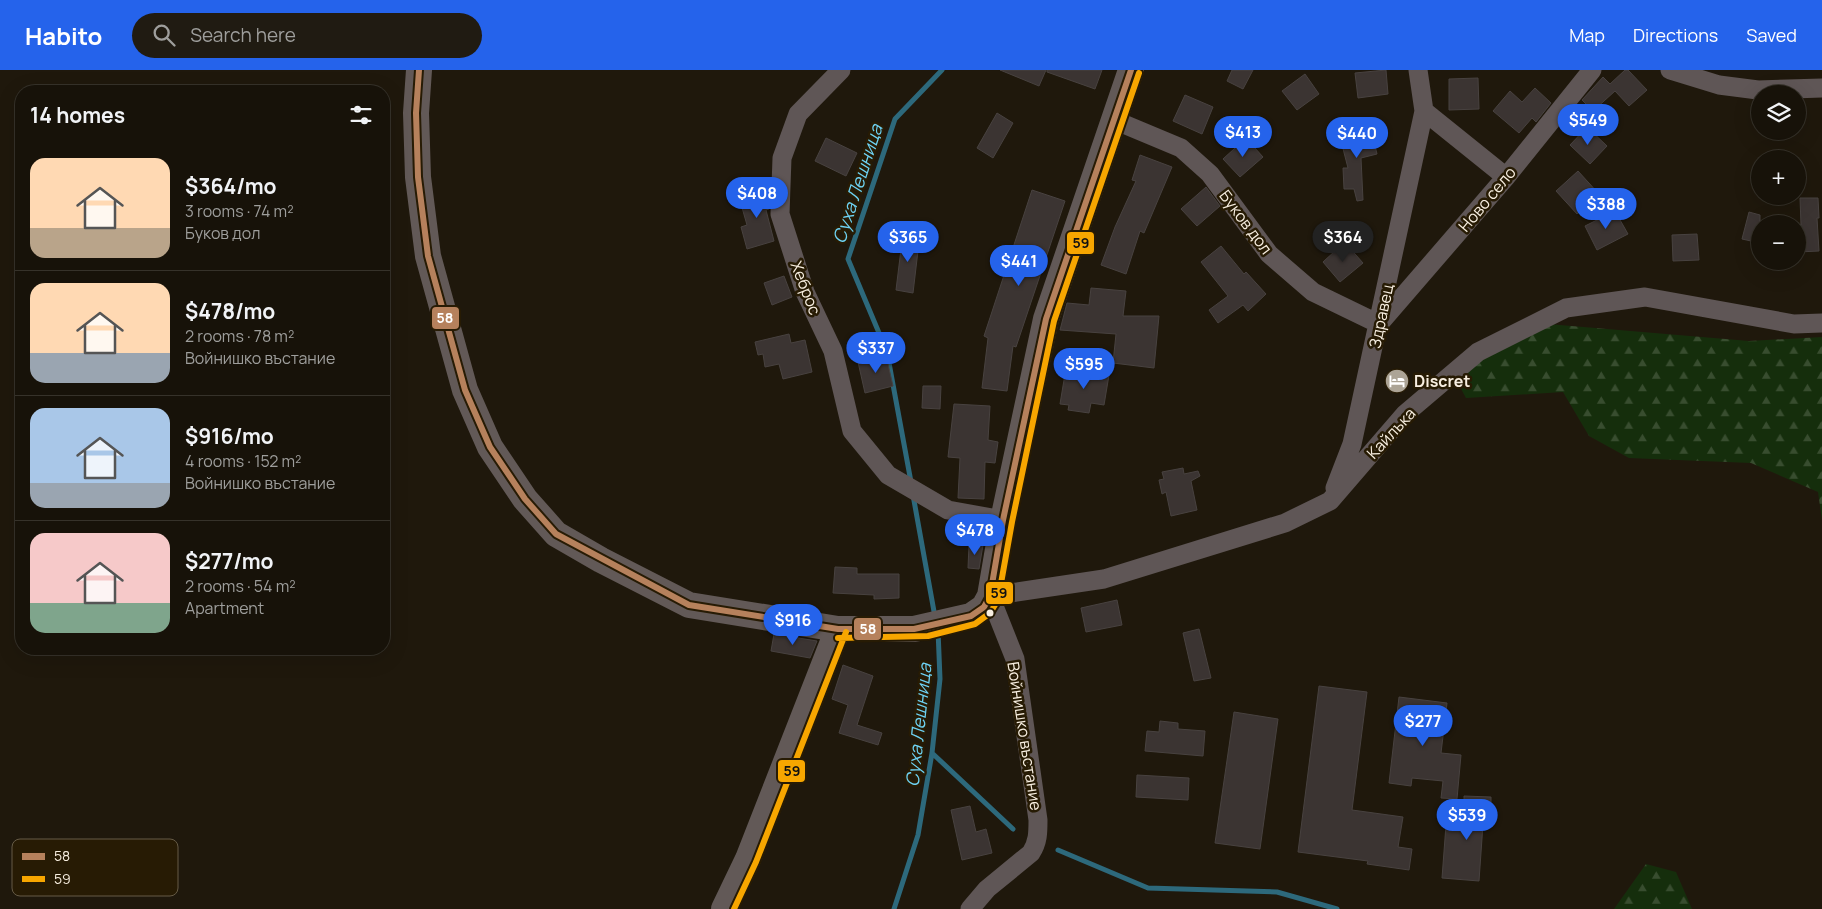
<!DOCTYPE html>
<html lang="en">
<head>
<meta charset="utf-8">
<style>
	:root { --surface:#171209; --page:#201b12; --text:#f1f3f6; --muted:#9e9e9c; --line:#36322a; --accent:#2563eb }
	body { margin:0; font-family:Manrope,sans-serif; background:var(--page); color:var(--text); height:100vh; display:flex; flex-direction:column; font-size:19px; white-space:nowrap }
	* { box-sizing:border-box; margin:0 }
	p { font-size:16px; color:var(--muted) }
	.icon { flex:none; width:28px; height:28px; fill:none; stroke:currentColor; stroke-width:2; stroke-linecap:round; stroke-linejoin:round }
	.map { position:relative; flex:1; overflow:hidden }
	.details { position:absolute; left:15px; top:15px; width:375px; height:570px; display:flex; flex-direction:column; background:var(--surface); border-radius:20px; box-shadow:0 5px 20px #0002,0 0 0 1px var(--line) }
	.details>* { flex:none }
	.fabs { position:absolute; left:1751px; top:15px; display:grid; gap:10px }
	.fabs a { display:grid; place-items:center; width:55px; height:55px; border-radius:50%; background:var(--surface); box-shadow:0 5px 20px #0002,0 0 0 1px var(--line); font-size:25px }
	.price { position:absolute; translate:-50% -42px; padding:0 11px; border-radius:18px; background:var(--accent); color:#fff; font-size:16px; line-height:32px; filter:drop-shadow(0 1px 2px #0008) }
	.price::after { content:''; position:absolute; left:50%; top:30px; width:15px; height:11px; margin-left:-8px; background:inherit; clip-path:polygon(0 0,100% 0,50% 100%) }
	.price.selected { background:#222; color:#fff }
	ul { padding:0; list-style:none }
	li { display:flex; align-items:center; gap:15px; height:125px; padding:0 15px }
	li+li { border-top:1px solid var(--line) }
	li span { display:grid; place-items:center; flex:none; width:140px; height:100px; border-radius:15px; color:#555 }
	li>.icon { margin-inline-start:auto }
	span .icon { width:60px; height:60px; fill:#fffc; stroke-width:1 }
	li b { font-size:21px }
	h2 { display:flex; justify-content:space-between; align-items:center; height:60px; padding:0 15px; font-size:21px }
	header { display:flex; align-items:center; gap:30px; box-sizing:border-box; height:70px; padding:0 25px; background:var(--accent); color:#fff }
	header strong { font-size:24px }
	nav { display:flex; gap:28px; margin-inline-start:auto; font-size:18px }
	.search { width:350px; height:45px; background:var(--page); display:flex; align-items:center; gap:12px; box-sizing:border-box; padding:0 18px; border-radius:28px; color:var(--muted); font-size:19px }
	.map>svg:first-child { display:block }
	.forest { fill:url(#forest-firs) }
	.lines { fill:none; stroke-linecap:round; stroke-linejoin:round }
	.stream { stroke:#2d697c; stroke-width:5 }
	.building { fill:#3b3432; stroke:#484240 }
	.street { stroke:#5f5656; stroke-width:19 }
	.secondary { stroke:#625957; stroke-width:26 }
	.bus-1-casing { stroke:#271b04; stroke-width:10 }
	.bus-2-casing { stroke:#271b04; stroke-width:10 }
	.bus-1 { stroke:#b6815c; stroke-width:6 }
	.bus-2 { stroke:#f7a600; stroke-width:6 }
	.bus-dot { fill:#f8efe1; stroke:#271b04; stroke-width:2 }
	.labels { text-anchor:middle; stroke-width:5; stroke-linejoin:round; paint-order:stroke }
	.street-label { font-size:16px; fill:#f8efe1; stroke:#271b04 }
	.poi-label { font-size:16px; font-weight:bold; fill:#f8efe1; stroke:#271b04; text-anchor:start }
	.water-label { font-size:18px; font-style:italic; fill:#6ed3f4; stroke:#271b04 }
	.key { fill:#271b04; stroke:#665b46; stroke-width:1 }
	.key-label { font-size:14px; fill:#f8efe1 }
	.line-badge { stroke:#271b04; stroke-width:2 }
	.badge-label { font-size:14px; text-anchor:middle; font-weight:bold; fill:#fff }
	.pale-badge-label { font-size:14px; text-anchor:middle; font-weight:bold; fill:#111 }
</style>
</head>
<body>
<header>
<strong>Habito</strong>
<div class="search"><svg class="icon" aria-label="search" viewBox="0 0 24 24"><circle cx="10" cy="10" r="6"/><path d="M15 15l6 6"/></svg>Search here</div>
<nav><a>Map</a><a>Directions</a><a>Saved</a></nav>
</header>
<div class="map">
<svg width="1822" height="839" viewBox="0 0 1822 839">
	<defs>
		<pattern id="forest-firs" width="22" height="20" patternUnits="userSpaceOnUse" patternTransform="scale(1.25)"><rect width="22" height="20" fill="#152e0c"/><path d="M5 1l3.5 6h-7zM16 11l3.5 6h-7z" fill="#384d2f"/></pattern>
	</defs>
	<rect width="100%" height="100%" fill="#1f180c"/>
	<path class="forest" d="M 1536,253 L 1749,271 L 1822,267 L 1822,450 L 1818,422 L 1751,393 L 1629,388 L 1589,366 L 1563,322 L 1466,328 L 1453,304 Z
		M 1646,794 L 1676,802 L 1692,839 L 1614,839 Z"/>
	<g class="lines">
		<path class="stream" d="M 911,412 L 887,282 L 848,189 L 895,49 L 942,0
			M 913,425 L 935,547
			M 932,683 L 1013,759
			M 1058,780 L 1148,818 L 1277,822 L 1337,839
			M 894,839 L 918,765 L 932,683 L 940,609 L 938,560"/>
	</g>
	<path class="building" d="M 1000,0 L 1046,0 L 1039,16 Z
		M 1047,0 L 1102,0 L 1095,19 L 1047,2 Z
		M 1232,0 L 1253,0 L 1243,19 L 1227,11 Z
		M 1386,0 L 1388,24 L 1358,28 L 1355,3 Z
		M 1625,0 L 1628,0 L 1647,20 L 1629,36 L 1615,21 L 1593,41 L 1582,30 L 1603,7 L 1610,14 Z
		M 1305,4 L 1319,24 L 1297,40 L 1282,21 Z
		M 1478,8 L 1479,39 L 1449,40 L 1449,9 Z
		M 1535,18 L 1551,33 L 1536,52 L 1532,48 L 1519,63 L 1493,41 L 1510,21 L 1522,32 Z
		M 1185,25 L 1213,37 L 1202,64 L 1173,51 Z
		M 997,43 L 1013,53 L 993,88 L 977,78 Z
		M 1587,57 L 1607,76 L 1590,94 L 1570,75 Z
		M 1371,59 L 1377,84 L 1361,88 L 1363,130 L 1357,131 L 1354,119 L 1344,119 L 1343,98 L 1348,98 L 1340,67 Z
		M 826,68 L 857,83 L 846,106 L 815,91 Z
		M 1246,68 L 1263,87 L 1240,107 L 1223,89 Z
		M 1140,85 L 1172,97 L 1144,163 L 1140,161 L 1126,204 L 1101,195 L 1115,157 L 1136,111 L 1132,110 Z
		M 1578,101 L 1598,123 L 1577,144 L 1556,121 Z
		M 1206,117 L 1220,136 L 1197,156 L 1181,139 Z
		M 770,119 L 769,139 L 766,140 L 774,171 L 747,179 L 741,157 L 747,155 L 739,127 Z
		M 1032,120 L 1065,131 L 1016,277 L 1013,276 L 1007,321 L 982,318 L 988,268 L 984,266 Z
		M 1800,128 L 1818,128 L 1819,148 L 1817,148 L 1819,181 L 1798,182 L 1798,154 L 1801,155 Z
		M 1615,141 L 1628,164 L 1597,180 L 1585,156 Z
		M 1749,142 L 1760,145 L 1760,173 L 1742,169 Z
		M 903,163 L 920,164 L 913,223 L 896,220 Z
		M 1697,164 L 1699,190 L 1673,191 L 1672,165 Z
		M 1221,176 L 1244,204 L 1246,202 L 1266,224 L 1248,241 L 1243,235 L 1218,253 L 1209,240 L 1228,226 L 1201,192 Z
		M 1348,176 L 1363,193 L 1340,212 L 1323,192 L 1336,180 L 1339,184 Z
		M 784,206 L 792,227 L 772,235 L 764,213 Z
		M 1091,218 L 1126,221 L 1123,246 L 1159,246 L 1154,298 L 1113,293 L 1116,264 L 1060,260 L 1067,233 L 1089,235 Z
		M 789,264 L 791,273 L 805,270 L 812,302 L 783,309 L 779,294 L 765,297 L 763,284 L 758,285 L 755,272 Z
		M 886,285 L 893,316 L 865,323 L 858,292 Z
		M 1066,298 L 1109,305 L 1104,335 L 1091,333 L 1089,343 L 1068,340 L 1069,335 L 1060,334 Z
		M 923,316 L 941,316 L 940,339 L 922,338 Z
		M 954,334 L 990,336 L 988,370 L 998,372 L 995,393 L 985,392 L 984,429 L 958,428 L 960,388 L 948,387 Z
		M 1183,398 L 1184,404 L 1198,401 L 1200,406 L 1191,411 L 1197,440 L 1171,446 L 1166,422 L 1162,424 L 1159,410 L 1164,409 L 1162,402 Z
		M 969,475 L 983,475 L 979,499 L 968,498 Z
		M 835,497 L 857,498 L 857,504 L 899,504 L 899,528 L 874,529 L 874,525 L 833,523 Z
		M 1117,530 L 1122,555 L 1086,562 L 1081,538 Z
		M 1199,559 L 1211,608 L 1194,611 L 1183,563 Z
		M 774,564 L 817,571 L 810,588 L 771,581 Z
		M 843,595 L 873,606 L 857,655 L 882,663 L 878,675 L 839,663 L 848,635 L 832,629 Z
		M 1319,616 L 1367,622 L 1352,740 L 1403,747 L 1398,777 L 1412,779 L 1409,800 L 1367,794 L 1368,791 L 1298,782 Z
		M 1399,627 L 1447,633 L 1441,683 L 1461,685 L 1457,729 L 1441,728 L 1443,711 L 1412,708 L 1411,716 L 1389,713 Z
		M 1234,642 L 1278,649 L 1260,779 L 1215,773 Z
		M 1160,651 L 1178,653 L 1178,659 L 1205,661 L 1203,686 L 1145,681 L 1147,661 L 1159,662 Z
		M 1137,705 L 1189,708 L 1188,730 L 1136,727 Z
		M 1464,726 L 1491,727 L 1491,754 L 1483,754 L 1479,811 L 1442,808 L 1446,755 L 1464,756 Z
		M 970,736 L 976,762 L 986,759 L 992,783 L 962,790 L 951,740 Z"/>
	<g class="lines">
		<path class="street" d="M 841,0 L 798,44 L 782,88 L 780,144 L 805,222 L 833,281 L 852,361 L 888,405 L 948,440 L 1003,450
			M 1670,0 L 1719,15 L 1758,20 L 1822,18
			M 1424,41 L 1506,107
			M 1114,50 L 1181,78 L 1210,104 L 1269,184 L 1313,222 L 1379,254 L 1506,107 L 1592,0
			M 1335,418 L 1352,374 L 1424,41 L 1418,0
			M 970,839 L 987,819 L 1031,783 C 1038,772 1038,763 1038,750 L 1015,589 L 990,526 L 1104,509 L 1285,453 L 1330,431 L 1405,344 L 1478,282 L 1566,238 L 1645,227 L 1794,254 L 1822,253"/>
		<path class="secondary" d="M 419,0 L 416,43 L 418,107 L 428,186 L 465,320 L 490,377 L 525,429 L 556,464 L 601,490 L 689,535 L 838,559 L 914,559 L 971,546 L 984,537 L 990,526 L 1003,450 L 1046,249 L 1131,0
			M 724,839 L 748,789 L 838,559"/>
		<g class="bus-1-casing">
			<path id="bus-1" d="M 419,0 L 416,43 L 418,107 L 428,186 L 465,320 L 490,377 L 525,429 L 556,464 L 689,535 L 838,559 L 914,559 L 971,546 L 984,537 L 990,526 L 1003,450 L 1046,249 L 1131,0"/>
		</g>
		<g class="bus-2-casing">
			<path id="bus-2" d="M 838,568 L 928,566 L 975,554 L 990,543 L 998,530 L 1012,452 L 1054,251 L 1139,3
				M 734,839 L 756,792 L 846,562"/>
		</g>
		<use href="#bus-1" class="bus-1"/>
		<use href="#bus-2" class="bus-2"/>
	</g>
	<defs>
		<g id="hotel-disc" transform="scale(1.25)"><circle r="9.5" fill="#aca496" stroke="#271b04"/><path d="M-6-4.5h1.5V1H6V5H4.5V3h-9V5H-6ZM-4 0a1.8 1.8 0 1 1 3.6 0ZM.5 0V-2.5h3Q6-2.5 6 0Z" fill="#fff"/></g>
	</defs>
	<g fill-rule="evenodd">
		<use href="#hotel-disc" x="1397" y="311"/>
	</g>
	<circle class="bus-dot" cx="990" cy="543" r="4.5"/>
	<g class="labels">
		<g class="street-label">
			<text transform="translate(1487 129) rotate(-50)" y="6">Ново село</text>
			<text transform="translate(1246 152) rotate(53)" y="6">Буков дол</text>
			<text transform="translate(806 218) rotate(69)" y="6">Хеброс</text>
			<text transform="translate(1381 246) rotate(-78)" y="6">Здравец</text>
			<text transform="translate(1391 363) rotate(-47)" y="6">Кайлъка</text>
			<text transform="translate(1025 666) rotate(81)" y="6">Войнишко въстание</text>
		</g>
		<g class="poi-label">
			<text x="1414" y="317">Discret</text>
		</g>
		<g class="water-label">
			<text transform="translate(858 114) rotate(-72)" y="6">Суха Лешница</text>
			<text transform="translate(919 655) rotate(-84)" y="6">Суха Лешница</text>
		</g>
	</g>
	<rect x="12" y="769" width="166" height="57" rx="8" class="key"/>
	<rect x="22" y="783" width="23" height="7" fill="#b6815c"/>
	<rect x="22" y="806" width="23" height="6" fill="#f7a600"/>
	<g class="key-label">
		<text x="54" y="791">58</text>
		<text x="54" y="814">59</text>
	</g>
	<g class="line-badge">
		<rect x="1066" y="161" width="29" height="24" rx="5" fill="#f7a600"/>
		<rect x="431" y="236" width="29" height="24" rx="5" fill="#b6815c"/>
		<rect x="985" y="511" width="29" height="24" rx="5" fill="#f7a600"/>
		<rect x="853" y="547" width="29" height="24" rx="5" fill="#b6815c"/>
		<rect x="777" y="689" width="29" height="24" rx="5" fill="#f7a600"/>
	</g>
	<g class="badge-label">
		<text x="445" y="253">58</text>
		<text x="868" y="564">58</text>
	</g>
	<g class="pale-badge-label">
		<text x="1081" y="178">59</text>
		<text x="999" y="528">59</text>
		<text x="792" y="706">59</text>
	</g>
</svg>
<div class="fabs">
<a><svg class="icon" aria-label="layers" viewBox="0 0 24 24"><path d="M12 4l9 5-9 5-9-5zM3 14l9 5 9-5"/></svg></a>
<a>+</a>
<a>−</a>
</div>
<b class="price" style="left:1588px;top:76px">$549</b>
<b class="price" style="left:1243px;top:88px">$413</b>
<b class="price" style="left:1357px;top:89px">$440</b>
<b class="price" style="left:757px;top:149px">$408</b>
<b class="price" style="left:1606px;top:160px">$388</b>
<b class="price" style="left:908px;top:193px">$365</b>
<b class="price selected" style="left:1343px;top:193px">$364</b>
<b class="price" style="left:1019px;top:217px">$441</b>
<b class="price" style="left:876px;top:304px">$337</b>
<b class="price" style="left:1084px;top:320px">$595</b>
<b class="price" style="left:975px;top:486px">$478</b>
<b class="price" style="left:793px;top:576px">$916</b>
<b class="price" style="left:1423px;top:677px">$277</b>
<b class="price" style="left:1467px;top:771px">$539</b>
<section class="details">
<h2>14 homes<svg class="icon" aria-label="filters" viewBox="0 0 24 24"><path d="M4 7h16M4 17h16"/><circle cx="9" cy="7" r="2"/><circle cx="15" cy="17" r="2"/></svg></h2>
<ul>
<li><span style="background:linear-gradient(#ffd9b3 70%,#b9a48a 0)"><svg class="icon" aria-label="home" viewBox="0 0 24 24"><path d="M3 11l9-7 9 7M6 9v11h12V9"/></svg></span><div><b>$364/mo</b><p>3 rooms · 74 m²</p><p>Буков дол</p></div></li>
<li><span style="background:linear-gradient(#ffd9b3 70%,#9aa5b1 0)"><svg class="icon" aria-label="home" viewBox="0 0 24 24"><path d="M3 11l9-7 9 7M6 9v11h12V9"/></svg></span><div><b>$478/mo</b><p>2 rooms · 78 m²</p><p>Войнишко въстание</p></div></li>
<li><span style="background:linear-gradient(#a9c7e8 75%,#9aa5b1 0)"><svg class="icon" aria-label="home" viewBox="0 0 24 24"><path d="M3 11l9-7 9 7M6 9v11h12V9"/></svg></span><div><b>$916/mo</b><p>4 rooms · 152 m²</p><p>Войнишко въстание</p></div></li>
<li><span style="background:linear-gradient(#f6c9c9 70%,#7fa58c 0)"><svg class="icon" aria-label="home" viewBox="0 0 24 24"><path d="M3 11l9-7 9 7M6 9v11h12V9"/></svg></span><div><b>$277/mo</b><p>2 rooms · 54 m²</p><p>Apartment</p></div></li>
</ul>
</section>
</div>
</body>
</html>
